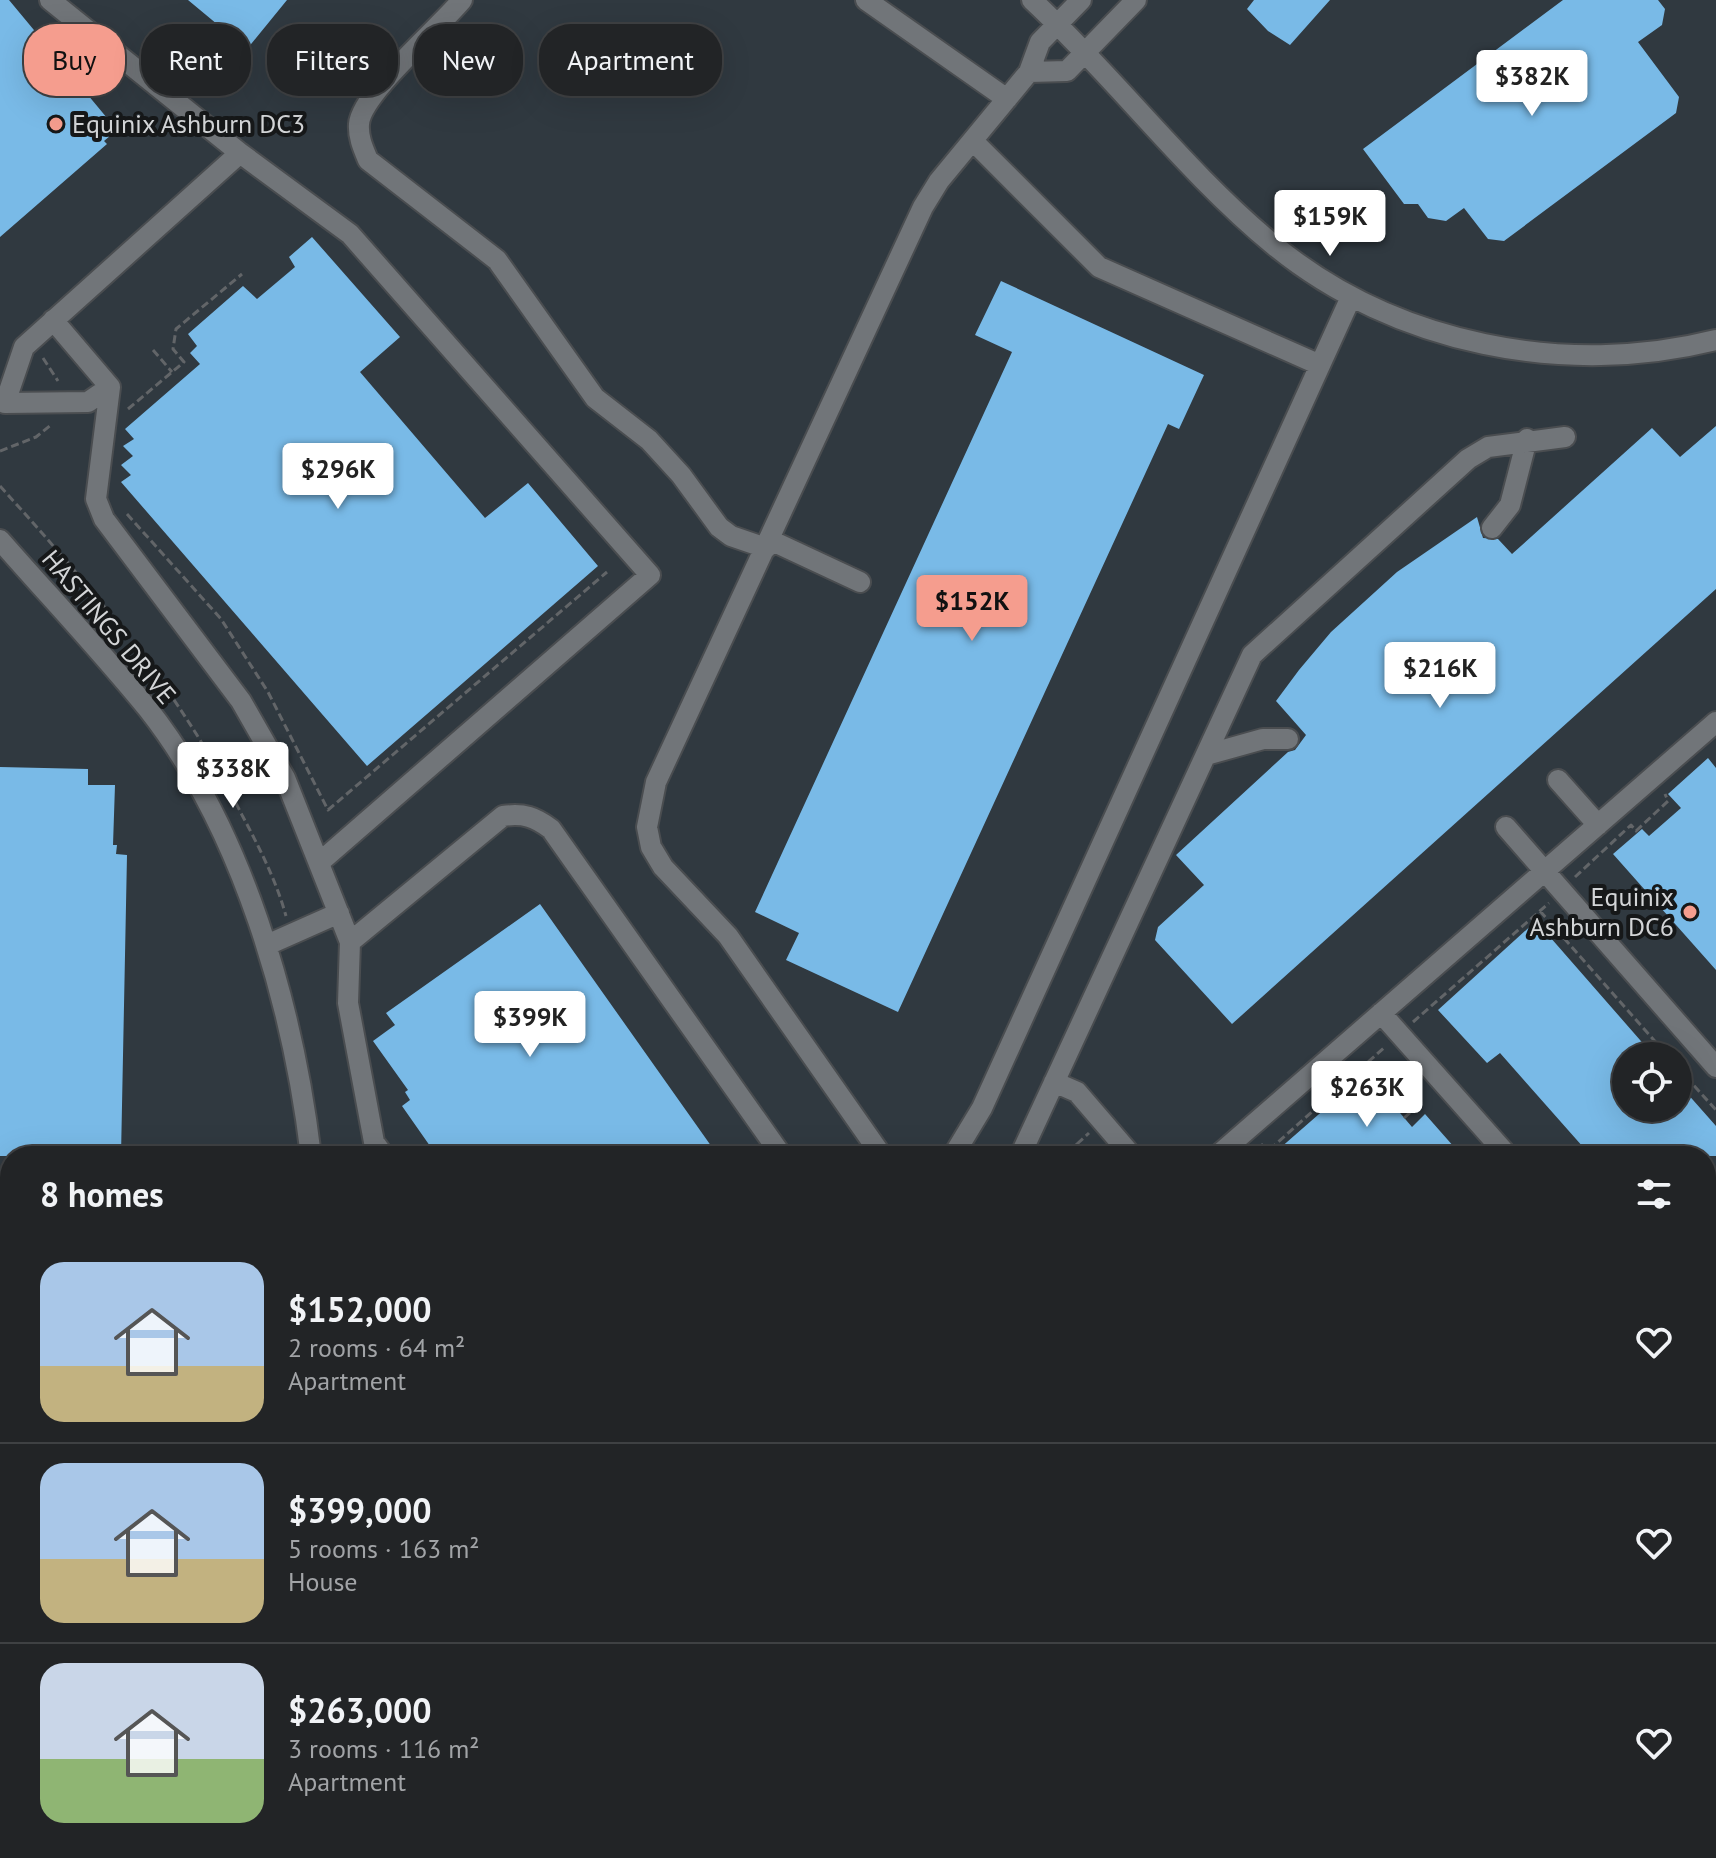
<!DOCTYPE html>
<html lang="en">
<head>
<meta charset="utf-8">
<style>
	:root { --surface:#222426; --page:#2a2c2e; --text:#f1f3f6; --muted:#a2a4a7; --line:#3f4143; --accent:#f59d8e }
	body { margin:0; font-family:"PT Sans",sans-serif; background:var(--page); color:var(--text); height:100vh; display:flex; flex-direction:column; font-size:30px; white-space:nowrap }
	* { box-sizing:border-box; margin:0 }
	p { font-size:26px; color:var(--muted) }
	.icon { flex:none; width:44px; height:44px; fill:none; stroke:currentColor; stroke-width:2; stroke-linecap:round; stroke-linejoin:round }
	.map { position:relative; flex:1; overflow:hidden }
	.panel { position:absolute; left:0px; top:1146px; width:1716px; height:712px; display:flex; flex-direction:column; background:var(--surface); border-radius:32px 32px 0 0; box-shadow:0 8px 32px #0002,0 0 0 2px var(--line) }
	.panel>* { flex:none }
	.top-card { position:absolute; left:24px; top:24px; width:800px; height:72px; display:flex; gap:16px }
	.buttons { position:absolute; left:1612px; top:1042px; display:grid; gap:16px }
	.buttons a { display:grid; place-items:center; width:80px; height:80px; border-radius:50%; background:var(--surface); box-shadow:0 8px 32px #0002,0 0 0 2px var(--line); font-size:40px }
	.price { position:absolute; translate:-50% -68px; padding:0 18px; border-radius:8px; background:#fff; color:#222; font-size:26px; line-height:52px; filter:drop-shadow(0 2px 4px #0008) }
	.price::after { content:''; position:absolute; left:50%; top:48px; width:24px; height:18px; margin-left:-12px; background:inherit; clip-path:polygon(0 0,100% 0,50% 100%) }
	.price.active { background:var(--accent); color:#111 }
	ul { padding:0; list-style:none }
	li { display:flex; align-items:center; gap:24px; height:200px; padding:0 40px }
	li+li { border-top:2px solid var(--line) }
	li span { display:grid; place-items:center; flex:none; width:224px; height:160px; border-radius:24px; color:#555 }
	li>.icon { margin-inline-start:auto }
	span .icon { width:96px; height:96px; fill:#fffc; stroke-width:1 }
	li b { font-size:34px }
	h2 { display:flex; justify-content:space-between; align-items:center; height:96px; padding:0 40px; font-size:34px }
	.pill { padding:0 28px; border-radius:32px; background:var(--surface); box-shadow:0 8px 32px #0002,0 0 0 2px var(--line); font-size:28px; line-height:72px }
	.pill.active { background:var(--accent); color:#111 }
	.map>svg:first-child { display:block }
	.built { fill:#303940; fill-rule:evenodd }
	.building { fill:#79bae7 }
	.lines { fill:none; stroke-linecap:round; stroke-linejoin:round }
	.minor-casing { stroke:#4a4d50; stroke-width:24 }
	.path { stroke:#626568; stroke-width:3; stroke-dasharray:8 4; stroke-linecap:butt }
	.minor { stroke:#717579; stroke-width:20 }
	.poi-dot { fill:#f59d8e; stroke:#161819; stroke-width:3 }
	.labels { text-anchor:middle; stroke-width:8; stroke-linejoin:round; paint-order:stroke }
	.poi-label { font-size:26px; fill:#d3d5d7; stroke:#161819; text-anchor:start }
	.street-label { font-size:26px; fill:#d3d5d7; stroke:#161819 }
</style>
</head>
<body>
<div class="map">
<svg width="1716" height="1858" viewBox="0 0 1716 1858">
	<rect width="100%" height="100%" fill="#2d3033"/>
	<path class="built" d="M 0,0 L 1716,0 L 1716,1369 L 1706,1378 L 1706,1156 L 10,1156 L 10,1848 L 1332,1848 L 1341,1858 L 0,1858 ZM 1626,1056 L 1678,1056 L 1678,1108 L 1626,1108 Z"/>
	<path class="building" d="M 0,0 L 9,0 L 117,130 L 104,141 L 107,144 L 0,237 Z
		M 188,0 L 287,0 L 247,49 Z
		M 1254,0 L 1330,0 L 1290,45 L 1268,31 L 1247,9 Z
		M 1563,0 L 1658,0 L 1665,9 L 1662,25 L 1638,42 L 1679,97 L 1676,113 L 1504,241 L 1488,239 L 1464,208 L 1446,221 L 1428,218 L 1418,204 L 1404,204 L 1363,149 Z
		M 312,237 L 400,337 L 360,372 L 485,518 L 528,483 L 598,566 L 367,766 L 121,482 L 131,475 L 121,465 L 133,456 L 123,446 L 134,439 L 125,429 L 200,364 L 190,353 L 197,346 L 188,334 L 243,286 L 257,299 L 295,267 L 289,257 Z
		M 1001,281 L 1204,375 L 1179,429 L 1168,424 L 898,1012 L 786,960 L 799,933 L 755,912 L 1012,352 L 975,335 Z
		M 1716,426 L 1716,589 L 1232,1024 L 1155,940 L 1158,927 L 1204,885 L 1176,855 L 1288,752 L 1295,750 L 1306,735 L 1276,701 L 1299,670 L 1331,632 L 1397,572 L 1477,517 L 1483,538 L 1498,539 L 1512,554 L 1652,428 L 1680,457 Z
		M 1708,758 L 1716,768 L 1716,970 L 1613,854 L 1642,829 L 1649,836 L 1681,808 L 1668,794 Z
		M 0,767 L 88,769 L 88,785 L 115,785 L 113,845 L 117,845 L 116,854 L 127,855 L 121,1156 L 0,1156 Z
		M 540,904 L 714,1150 L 705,1156 L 437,1156 L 402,1106 L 410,1100 L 405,1092 L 408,1090 L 373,1041 L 395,1025 L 386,1013 Z
		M 1536,921 L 1654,1056 L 1626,1056 L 1626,1108 L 1678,1108 L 1678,1083 L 1716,1126 L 1716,1156 L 1591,1156 L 1500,1053 L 1487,1063 L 1438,1010 Z
		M 1366,1073 L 1412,1127 L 1425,1114 L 1462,1156 L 1271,1156 Z"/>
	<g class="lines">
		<g class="minor-casing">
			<path id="minor" d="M 50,0 L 240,153 L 350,234 L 650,575 L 320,862
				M 462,0 C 440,27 361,94 359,124 C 358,137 363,148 368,160 L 497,260 L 595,398 L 649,440 L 681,475 L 719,527 L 731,536 L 766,548
				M 866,0 L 1007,99
				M 1032,0 C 1116,78 1186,173 1275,246 C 1395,344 1566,378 1716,340
				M 1029,72 L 1067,71 L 1136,0
				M 973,141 L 1099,267 L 1320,365
				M 53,320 L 110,387 L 96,499 L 104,519 L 241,701 L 285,778 L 350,942 L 348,1003 L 374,1142 L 384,1156
				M 5,403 L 24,347 L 240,153
				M 5,403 L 88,402 L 110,387
				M 1492,528 L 1510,505 L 1527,439
				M 0,540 C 49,596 101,651 148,709 C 243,830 293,1006 311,1156
				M 770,540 L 860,582
				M 1206,755 L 1263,739 L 1288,739
				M 1558,780 L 1598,825
				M 1506,827 L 1716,1067
				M 350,942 L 503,816 C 524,813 535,817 551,829 L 782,1156
				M 267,945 L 339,913
				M 1381,1013 L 1508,1156
				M 1054,1082 L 1077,1092 L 1132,1156
				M 882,1156 L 728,936 L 663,867 L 651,847 L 647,827 L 656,782 L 923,207 L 939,181 L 1029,72 L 1040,42 L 1081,0
				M 953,1156 L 982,1108 L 1351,297
				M 1020,1156 L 1252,655 L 1468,459 L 1488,447 L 1565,437
				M 1217,1156 L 1716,722
				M 1706,1330 L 1716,1322
				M 0,1764 L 10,1765
				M 140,1848 L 151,1858
				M 217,1848 L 221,1858
				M 597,1848 L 613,1858
				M 757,1848 L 773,1858
				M 1010,1848 L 1018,1858
				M 67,1858 L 76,1848
				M 111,1858 L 120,1848
				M 512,1858 L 517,1848"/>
		</g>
		<path class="path" d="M 153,350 L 172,372
			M 43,358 L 58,381
			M 128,409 L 184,362 L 173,349 L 176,329 L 242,274
			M 0,451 L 36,437 L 52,424
			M 0,486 C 92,588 180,691 242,815 C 259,847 276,880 286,916
			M 127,514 L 221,619 L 268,692 L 328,810 L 607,572
			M 1575,877 L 1631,825 L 1636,831 L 1668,801 L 1665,794
			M 1540,911 L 1668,1056
			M 1413,1022 L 1549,903
			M 1678,1068 L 1716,1110
			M 1404,1118 L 1422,1102
			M 1077,1144 L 1089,1133
			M 1261,1144 L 1268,1151 L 1386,1046
			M 1065,1156 L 1077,1144 L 1088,1156
			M 172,1848 L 187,1858
			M 694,1848 L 709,1858"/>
		<use href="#minor" class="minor"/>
	</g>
	<g class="poi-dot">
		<circle cx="56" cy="124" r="8"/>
		<circle cx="1690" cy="912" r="8"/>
	</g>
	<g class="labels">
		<g class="poi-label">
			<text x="72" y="133">Equinix Ashburn DC3</text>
			<text x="1674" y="906" text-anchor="end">Equinix<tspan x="1674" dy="30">Ashburn DC6</tspan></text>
		</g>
		<g class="street-label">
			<text transform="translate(109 627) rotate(50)" y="9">HASTINGS DRIVE</text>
		</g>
	</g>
</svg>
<div class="buttons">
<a><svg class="icon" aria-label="locate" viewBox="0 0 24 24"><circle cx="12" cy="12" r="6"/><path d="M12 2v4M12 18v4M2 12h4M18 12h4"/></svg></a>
</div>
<b class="price" style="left:1532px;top:118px">$382K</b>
<b class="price" style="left:1330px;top:258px">$159K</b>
<b class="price" style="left:338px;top:511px">$296K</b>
<b class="price active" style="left:972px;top:643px">$152K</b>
<b class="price" style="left:1440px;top:710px">$216K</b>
<b class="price" style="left:233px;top:810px">$338K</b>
<b class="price" style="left:530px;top:1059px">$399K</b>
<b class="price" style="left:1367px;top:1129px">$263K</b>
<div class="top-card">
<a class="pill active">Buy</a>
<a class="pill">Rent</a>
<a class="pill">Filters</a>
<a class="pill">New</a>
<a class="pill">Apartment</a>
</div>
<section class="panel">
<h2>8 homes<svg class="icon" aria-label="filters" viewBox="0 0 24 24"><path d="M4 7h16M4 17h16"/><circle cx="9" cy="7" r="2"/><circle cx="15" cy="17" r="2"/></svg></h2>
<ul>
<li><span style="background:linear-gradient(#a9c7e8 65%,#c2b280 0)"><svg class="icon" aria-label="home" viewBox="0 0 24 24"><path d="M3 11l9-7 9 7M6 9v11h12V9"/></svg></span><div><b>$152,000</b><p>2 rooms · 64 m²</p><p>Apartment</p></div><svg class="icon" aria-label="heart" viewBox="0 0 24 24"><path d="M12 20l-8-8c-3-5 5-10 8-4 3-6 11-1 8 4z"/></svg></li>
<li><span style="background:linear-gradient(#a9c7e8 60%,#c2b280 0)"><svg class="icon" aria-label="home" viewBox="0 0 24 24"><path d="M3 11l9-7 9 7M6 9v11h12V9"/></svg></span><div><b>$399,000</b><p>5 rooms · 163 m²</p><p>House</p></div><svg class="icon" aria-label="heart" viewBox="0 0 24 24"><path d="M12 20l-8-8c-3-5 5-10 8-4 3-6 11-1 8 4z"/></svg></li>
<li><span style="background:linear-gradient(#c9d6e8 60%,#8fb573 0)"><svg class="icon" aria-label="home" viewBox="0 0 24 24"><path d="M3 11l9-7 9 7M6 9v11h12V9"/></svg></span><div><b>$263,000</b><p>3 rooms · 116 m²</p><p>Apartment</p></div><svg class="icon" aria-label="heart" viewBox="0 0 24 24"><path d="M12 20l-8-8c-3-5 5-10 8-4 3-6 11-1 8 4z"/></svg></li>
</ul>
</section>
</div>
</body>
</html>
